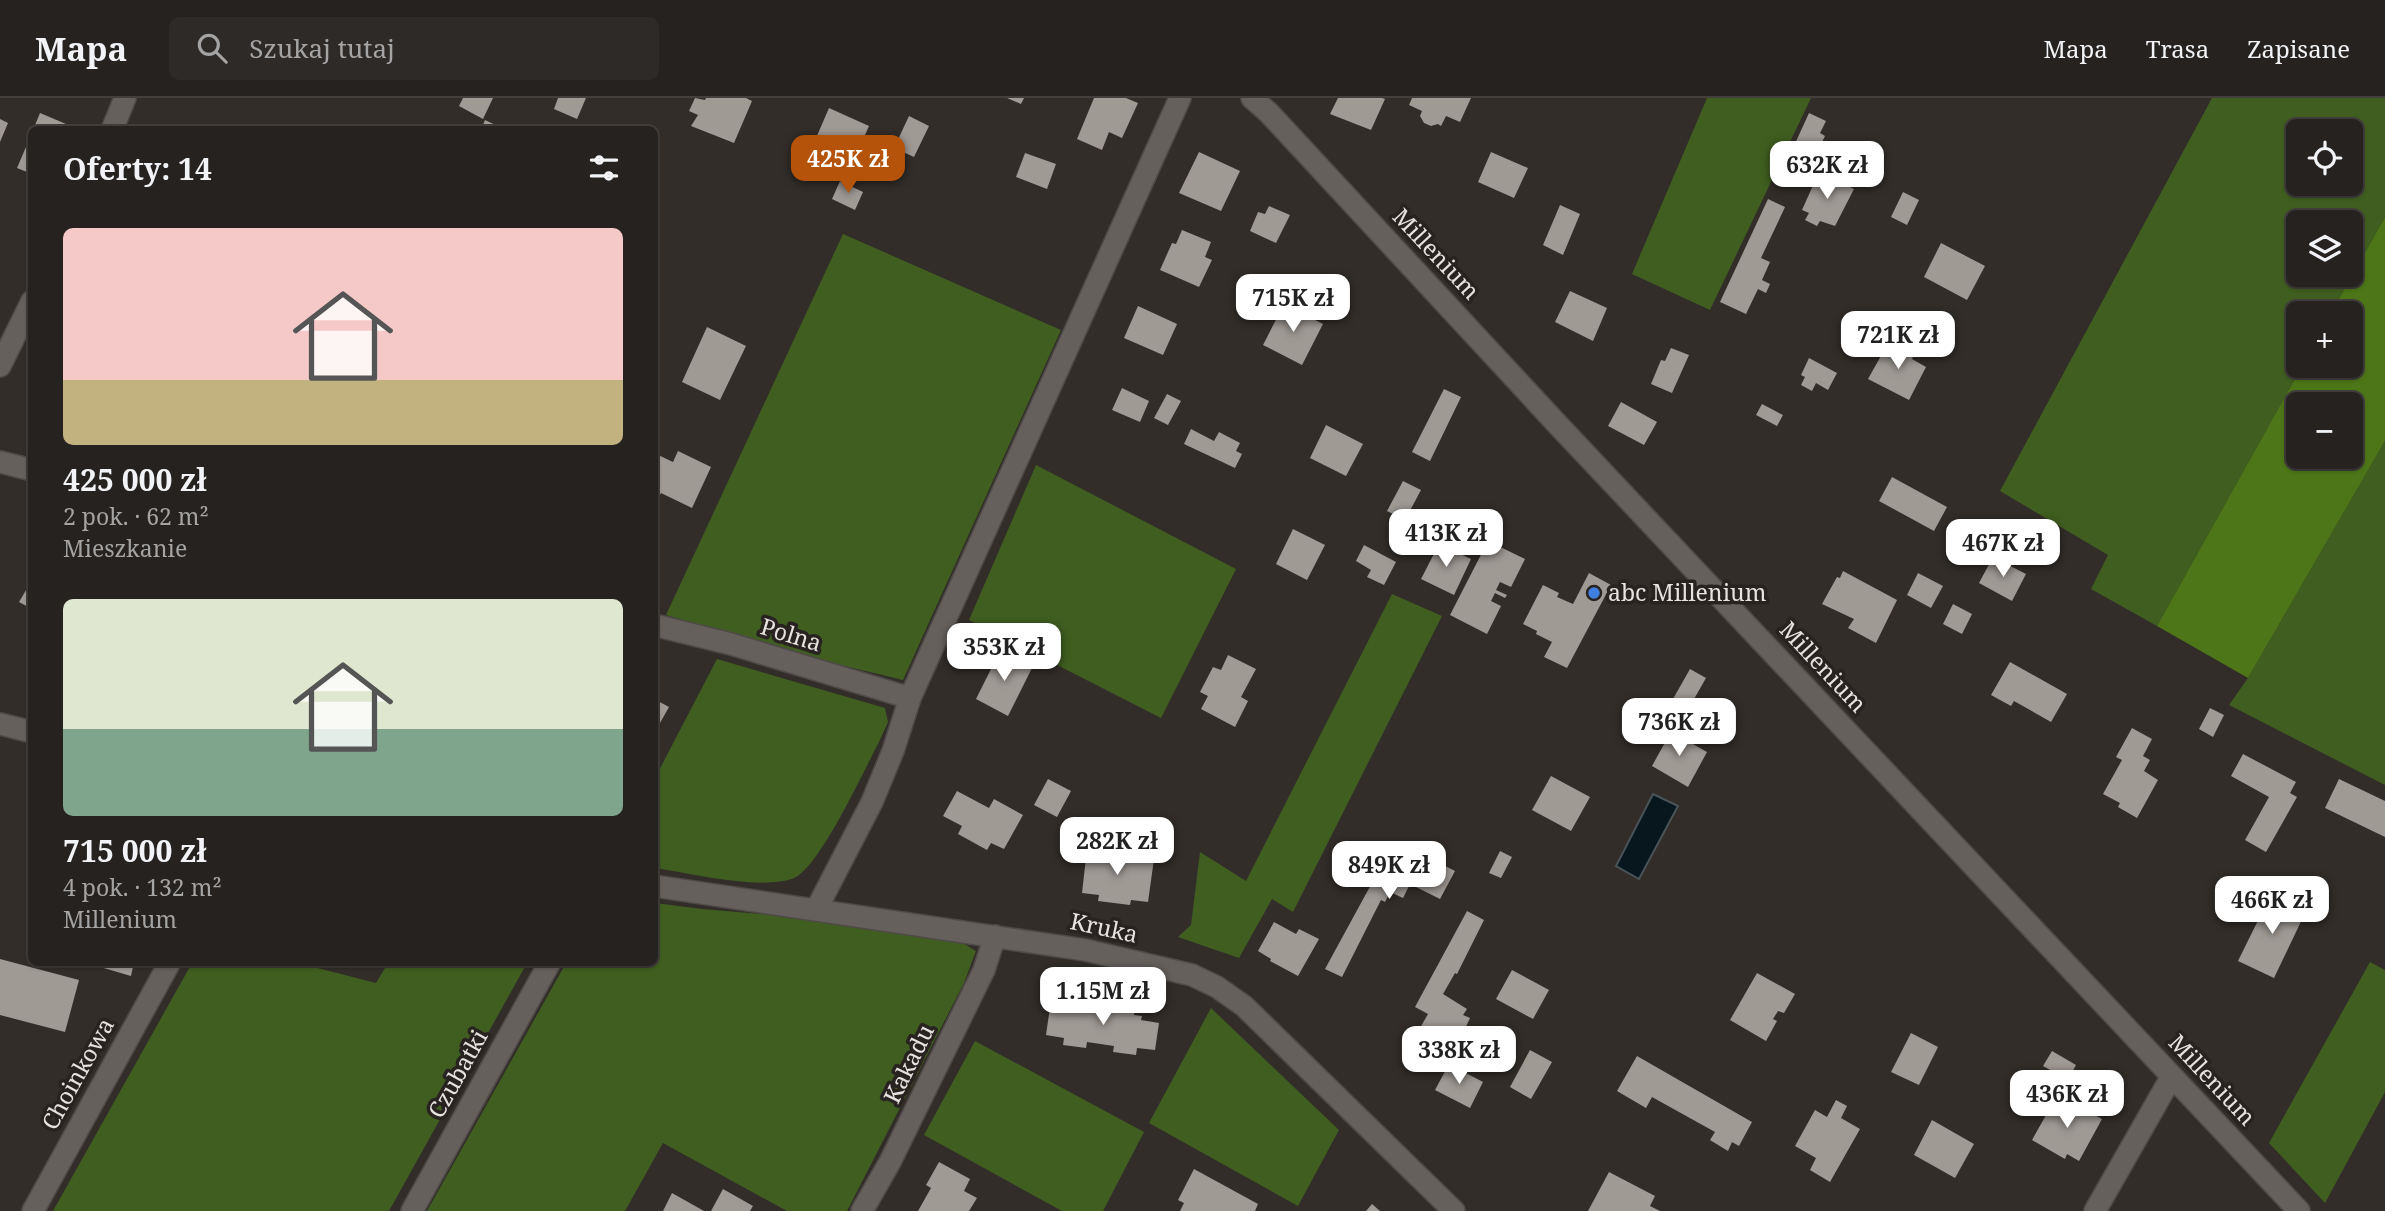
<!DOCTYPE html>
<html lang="pl">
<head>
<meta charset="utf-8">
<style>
	:root { --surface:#26221f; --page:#2e2a28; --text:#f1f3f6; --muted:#a4a4a4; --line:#423f3d; --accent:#b45309 }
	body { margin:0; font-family:"Noto Serif",serif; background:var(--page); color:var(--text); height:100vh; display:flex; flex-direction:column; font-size:26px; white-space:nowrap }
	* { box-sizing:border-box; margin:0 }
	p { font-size:23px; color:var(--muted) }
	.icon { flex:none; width:38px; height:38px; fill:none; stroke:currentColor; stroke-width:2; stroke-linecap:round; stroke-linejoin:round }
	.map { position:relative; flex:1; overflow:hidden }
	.drawer { position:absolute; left:28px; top:28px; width:630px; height:840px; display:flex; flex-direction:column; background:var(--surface); border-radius:10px; box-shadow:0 2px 5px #0004,0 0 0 2px var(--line) }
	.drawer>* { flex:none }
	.fabs { position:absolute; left:2286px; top:21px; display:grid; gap:14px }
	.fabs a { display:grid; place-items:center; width:77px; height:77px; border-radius:10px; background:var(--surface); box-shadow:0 2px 5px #0004,0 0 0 2px var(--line); font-size:35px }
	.price { position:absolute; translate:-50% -60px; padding:0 16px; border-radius:14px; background:#fff; color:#222; font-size:23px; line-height:46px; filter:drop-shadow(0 2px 4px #0008) }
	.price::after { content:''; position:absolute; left:50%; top:42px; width:21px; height:16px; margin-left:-10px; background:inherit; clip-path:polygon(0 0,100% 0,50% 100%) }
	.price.on { background:var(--accent); color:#fff }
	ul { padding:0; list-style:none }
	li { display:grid; align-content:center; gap:14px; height:371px; padding:0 35px }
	li span { display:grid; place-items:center; height:217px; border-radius:10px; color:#555 }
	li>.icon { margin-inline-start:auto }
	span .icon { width:126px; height:126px; fill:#fffc; stroke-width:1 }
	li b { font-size:30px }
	h2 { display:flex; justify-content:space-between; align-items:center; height:84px; padding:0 35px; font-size:30px }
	header { display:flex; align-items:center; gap:42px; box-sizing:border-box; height:98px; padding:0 35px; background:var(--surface); border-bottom:2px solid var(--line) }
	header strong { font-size:33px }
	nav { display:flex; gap:38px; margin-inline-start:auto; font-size:24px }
	.search { width:490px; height:63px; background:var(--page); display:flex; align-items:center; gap:18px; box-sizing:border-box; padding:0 24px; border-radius:10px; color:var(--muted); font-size:26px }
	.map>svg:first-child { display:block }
	.green { fill:#405e20; fill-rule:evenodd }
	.forest { fill:#4c7617; fill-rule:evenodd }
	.water { fill:#07171d; stroke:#4a5458; stroke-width:2 }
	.building { fill:#a09a95 }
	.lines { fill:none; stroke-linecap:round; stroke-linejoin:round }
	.minor-casing { stroke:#4f4a48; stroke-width:24 }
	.minor { stroke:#65605c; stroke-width:21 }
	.shop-dot { fill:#3f7fe0; stroke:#282320; stroke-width:2.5 }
	.labels { text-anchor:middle; stroke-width:7; stroke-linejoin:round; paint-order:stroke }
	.street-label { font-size:23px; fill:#e6e2e0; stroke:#282320 }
	.poi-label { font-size:23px; fill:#e6e2e0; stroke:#282320; text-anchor:start }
</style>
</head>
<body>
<header>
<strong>Mapa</strong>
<div class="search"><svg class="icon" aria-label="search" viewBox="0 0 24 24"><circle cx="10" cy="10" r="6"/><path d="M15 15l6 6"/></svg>Szukaj tutaj</div>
<nav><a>Mapa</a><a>Trasa</a><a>Zapisane</a></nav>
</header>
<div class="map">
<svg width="2385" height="1113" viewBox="0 0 2385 1113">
	<rect width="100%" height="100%" fill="#322d29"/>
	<path class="green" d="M 1707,0 L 1811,0 L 1710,212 L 1632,176 Z
		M 2212,0 L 2385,0 L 2385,119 L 2331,215 L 2298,215 L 2298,268 L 2302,268 L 2157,528 L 2091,491 L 2108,457 L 2000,393 ZM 2298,33 L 2350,33 L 2350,86 L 2298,86 ZM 2298,124 L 2350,124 L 2350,177 L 2298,177 Z
		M 843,136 L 1061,232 L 903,582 L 799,557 L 666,517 Z
		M 2385,343 L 2385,687 L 2229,607 L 2248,580 Z
		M 1036,367 L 1236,471 L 1161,620 L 969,522 Z
		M 1392,496 L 1442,518 L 1293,814 L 1272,801 L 1239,860 L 1178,839 L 1191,827 L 1200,754 L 1246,783 Z
		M 717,561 L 885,610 L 888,624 L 879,644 C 864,672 820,769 794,780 C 761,793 690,775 655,770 L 655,680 Z
		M 655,805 L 702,811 L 845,823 L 961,844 L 976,853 L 964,885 L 847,1113 L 787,1113 L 663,1045 L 625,1113 L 427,1113 L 566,865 L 654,864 Z
		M 2370,864 L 2385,872 L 2385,994 L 2325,1105 L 2269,1045 Z
		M 192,865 L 298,865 L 376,885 L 388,865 L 527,865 L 389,1113 L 53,1113 Z
		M 1211,910 L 1339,1032 L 1298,1108 L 1149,1025 Z
		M 975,943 L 1144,1034 L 1103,1113 L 1062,1113 L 924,1037 Z"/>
	<path class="forest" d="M 2385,119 L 2385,343 L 2248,580 L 2157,528 L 2302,268 L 2350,268 L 2350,215 L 2331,215 ZM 2298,306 L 2350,306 L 2350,359 L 2298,359 Z"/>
	<path class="water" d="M 1653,696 L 1678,708 L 1639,781 L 1616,768 Z"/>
	<path class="building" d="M 463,0 L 493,0 L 483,21 L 459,8 Z
		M 558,0 L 586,0 L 577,21 L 554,11 Z
		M 695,0 L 705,2 L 706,0 L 746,0 L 752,3 L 734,45 L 691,28 L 698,17 L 689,13 Z
		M 1007,0 L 1024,0 L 1021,6 Z
		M 1094,0 L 1126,0 L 1138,5 L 1122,40 L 1109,34 L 1102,52 L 1077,41 Z
		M 1338,0 L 1382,0 L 1385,1 L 1371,32 L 1330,16 Z
		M 1412,0 L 1471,0 L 1460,24 L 1446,18 L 1441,28 L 1438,26 L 1431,28 L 1424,25 L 1420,18 L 1422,13 L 1409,7 Z
		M 829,10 L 869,28 L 853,64 L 813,47 Z
		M 40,15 L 66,26 L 64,32 L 33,32 Z
		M 1809,15 L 1826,23 L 1820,35 L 1825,38 L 1809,71 L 1788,61 Z
		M 909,18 L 929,28 L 914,59 L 894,50 Z
		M 0,21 L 8,25 L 0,44 Z
		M 485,22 L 506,32 L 481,32 Z
		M 32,35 L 32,76 L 17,70 Z
		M 1199,54 L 1240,73 L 1221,113 L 1179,95 Z
		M 1491,54 L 1528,70 L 1514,100 L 1478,84 Z
		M 1025,55 L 1056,66 L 1047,91 L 1016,79 Z
		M 1819,74 L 1854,91 L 1835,128 L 1820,123 L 1817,128 L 1805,122 L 1809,115 L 1802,112 Z
		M 840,83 L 863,94 L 855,112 L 832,101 Z
		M 1903,94 L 1919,102 L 1907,127 L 1891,119 Z
		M 1768,101 L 1785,109 L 1761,160 L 1770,164 L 1762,182 L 1770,186 L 1766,195 L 1758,191 L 1746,216 L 1720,204 Z
		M 1560,107 L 1580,116 L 1563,157 L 1543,147 Z
		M 1269,108 L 1290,117 L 1276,145 L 1250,133 L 1258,114 L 1265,116 Z
		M 1182,132 L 1211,144 L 1205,159 L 1212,162 L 1199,189 L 1160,172 L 1172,145 L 1176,146 Z
		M 1941,145 L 1985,168 L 1967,202 L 1924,179 Z
		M 1570,193 L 1607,210 L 1593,243 L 1555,224 Z
		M 1284,206 L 1323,226 L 1302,267 L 1263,247 Z
		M 1138,208 L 1177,226 L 1163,257 L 1124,240 Z
		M 707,229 L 746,248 L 720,302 L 682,284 Z
		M 1905,245 L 1916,251 L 1912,261 L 1926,269 L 1909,302 L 1868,281 L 1887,247 L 1901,253 Z
		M 1671,250 L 1689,257 L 1672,295 L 1651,286 L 1661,262 L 1665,263 Z
		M 1809,260 L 1837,275 L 1828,292 L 1816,285 L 1812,293 L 1801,287 L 1805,279 L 1801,277 Z
		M 1122,290 L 1149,303 L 1140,324 L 1112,312 Z
		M 1444,291 L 1461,299 L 1430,363 L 1412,354 Z
		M 1167,296 L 1181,303 L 1168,327 L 1154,320 Z
		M 1621,304 L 1657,324 L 1644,347 L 1608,328 Z
		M 1762,306 L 1783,317 L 1777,328 L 1756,317 Z
		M 1326,327 L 1363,346 L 1346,378 L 1310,360 Z
		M 1191,331 L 1214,343 L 1219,334 L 1240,345 L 1236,353 L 1242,356 L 1235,370 L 1184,346 Z
		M 678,353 L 711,369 L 692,410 L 661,395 L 658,401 L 654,399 L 654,355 L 673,364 Z
		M 1892,379 L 1947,409 L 1934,433 L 1879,403 Z
		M 1403,383 L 1421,392 L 1405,422 L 1387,413 Z
		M 1293,431 L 1325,447 L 1307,482 L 1276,466 Z
		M 1488,443 L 1525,461 L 1511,489 L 1500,484 L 1496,492 L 1507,497 L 1505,500 L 1495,495 L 1491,503 L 1501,508 L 1487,536 L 1450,517 Z
		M 1439,446 L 1471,461 L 1454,497 L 1421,481 Z
		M 1364,447 L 1396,464 L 1384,487 L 1367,479 L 1371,472 L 1356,463 Z
		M 1993,459 L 2026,476 L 2012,503 L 1979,485 Z
		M 1843,473 L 1897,502 L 1876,545 L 1848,530 L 1854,521 L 1822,506 L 1837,479 L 1840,480 Z
		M 1589,475 L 1611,487 L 1567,570 L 1544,559 L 1552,544 L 1536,536 L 1537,533 L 1523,526 L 1543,487 L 1559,495 L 1557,499 L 1573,506 Z
		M 1918,475 L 1943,488 L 1931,510 L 1907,497 Z
		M 32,482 L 32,511 L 19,504 Z
		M 1953,506 L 1972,516 L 1962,536 L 1943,526 Z
		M 996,552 L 1032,570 L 1008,618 L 976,601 L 992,569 L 989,567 Z
		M 1228,557 L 1256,571 L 1241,599 L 1248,603 L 1235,629 L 1201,611 L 1208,598 L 1200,594 L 1213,569 L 1221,572 Z
		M 2010,564 L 2067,596 L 2051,624 L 2014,603 L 2011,608 L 1991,597 Z
		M 1690,571 L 1706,580 L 1681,624 L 1665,615 Z
		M 654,601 L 669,609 L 656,632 L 654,631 Z
		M 2210,610 L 2224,617 L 2213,639 L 2199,631 Z
		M 1673,630 L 1686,638 L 1684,641 L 1707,654 L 1688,689 L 1652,668 Z
		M 2132,630 L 2152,641 L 2143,658 L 2150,662 L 2144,673 L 2158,682 L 2137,720 L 2118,709 L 2120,705 L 2103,696 L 2122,662 L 2116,659 Z
		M 2243,656 L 2296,684 L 2290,695 L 2297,699 L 2266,754 L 2245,742 L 2269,699 L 2231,678 Z
		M 1551,678 L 1590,699 L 1571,733 L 1532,712 Z
		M 1048,681 L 1071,693 L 1057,719 L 1034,707 Z
		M 2339,681 L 2385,703 L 2385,739 L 2325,710 Z
		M 957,693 L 989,710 L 994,701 L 1023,717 L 1004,751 L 991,745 L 987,752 L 958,736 L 962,728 L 943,718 Z
		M 1087,751 L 1154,761 L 1148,804 L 1131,802 L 1130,807 L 1098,803 L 1099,797 L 1082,795 Z
		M 1500,753 L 1512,759 L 1501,780 L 1489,775 Z
		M 1418,754 L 1455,773 L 1440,801 L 1410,786 L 1403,800 L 1390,794 L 1385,804 L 1381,802 L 1342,879 L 1325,871 L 1379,772 L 1390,778 L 1401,758 L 1413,764 Z
		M 2271,796 L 2306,813 L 2274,880 L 2238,863 Z
		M 1467,813 L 1484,822 L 1457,876 L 1455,875 L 1443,896 L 1467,911 L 1463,917 L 1470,920 L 1463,935 L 1452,929 L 1444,943 L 1420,930 L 1428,916 L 1415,909 Z
		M 1274,824 L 1296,836 L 1299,831 L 1319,841 L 1298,878 L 1270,863 L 1271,861 L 1258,853 Z
		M 0,861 L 79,882 L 65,934 L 0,917 Z
		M 83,864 L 134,864 L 131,878 Z
		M 1512,872 L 1549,892 L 1533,921 L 1496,901 Z
		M 1757,875 L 1795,896 L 1784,915 L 1778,913 L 1773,921 L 1777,923 L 1766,943 L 1730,922 Z
		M 1077,900 L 1092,902 L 1092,909 L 1119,913 L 1120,905 L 1135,908 L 1134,917 L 1142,918 L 1141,922 L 1159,925 L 1155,952 L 1137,950 L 1136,957 L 1113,954 L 1114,948 L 1087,944 L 1086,950 L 1063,947 L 1064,940 L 1046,937 L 1050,909 L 1068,912 L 1069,907 L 1076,909 Z
		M 1911,935 L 1938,949 L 1919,987 L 1891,974 Z
		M 1530,952 L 1552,964 L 1531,1001 L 1510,989 Z
		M 2052,953 L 2076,967 L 2068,982 L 2043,968 Z
		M 1637,958 L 1752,1024 L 1739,1048 L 1732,1044 L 1728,1053 L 1710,1042 L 1715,1034 L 1652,999 L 1646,1010 L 1617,993 Z
		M 1449,966 L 1483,984 L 1470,1010 L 1435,992 Z
		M 2055,1001 L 2075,1012 L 2078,1008 L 2102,1021 L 2079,1063 L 2067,1056 L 2065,1061 L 2032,1042 Z
		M 1836,1002 L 1847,1008 L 1841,1020 L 1860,1031 L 1830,1084 L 1810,1072 L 1816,1060 L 1795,1048 L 1815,1012 L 1827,1019 Z
		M 1932,1022 L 1974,1046 L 1955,1080 L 1914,1057 Z
		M 939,1064 L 970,1081 L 964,1093 L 977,1100 L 969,1113 L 918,1113 L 931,1090 L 926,1087 Z
		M 1194,1071 L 1258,1106 L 1255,1113 L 1180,1113 L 1184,1105 L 1178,1102 Z
		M 1609,1074 L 1655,1098 L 1650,1108 L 1660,1113 L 1588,1113 Z
		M 723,1091 L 753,1108 L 750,1113 L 711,1113 Z
		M 672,1095 L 704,1113 L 663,1113 Z
		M 1372,1106 L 1380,1113 L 1366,1113 Z"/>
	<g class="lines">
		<g class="minor-casing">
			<path id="minor" d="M 1252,0 L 1269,15 L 1559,328 L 2299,1113
				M 112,32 L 125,0
				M 0,268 L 32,203
				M 0,364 L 32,372
				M 654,527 L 731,546 L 910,600
				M 0,626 L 32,634
				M 654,788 L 1085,852 L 1192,877 L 1217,889 L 1244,908 L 1454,1113
				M 816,812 L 872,704 L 893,653 L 910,600 L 1180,0
				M 33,1113 L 170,864
				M 412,1113 L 550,864
				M 862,1113 L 890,1064 L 984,872 L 995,838
				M 2095,1113 L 2172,978"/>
		</g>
		<use href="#minor" class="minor"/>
	</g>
	<circle class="shop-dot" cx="1594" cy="495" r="7"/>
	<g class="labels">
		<g class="street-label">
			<text transform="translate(1436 156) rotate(47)" y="8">Millenium</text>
			<text transform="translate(791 537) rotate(17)" y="8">Polna</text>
			<text transform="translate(1823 569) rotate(47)" y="8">Millenium</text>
			<text transform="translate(1104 830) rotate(12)" y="8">Kruka</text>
			<text transform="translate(909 966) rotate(-64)" y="8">Kakadu</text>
			<text transform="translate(78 976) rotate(-61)" y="8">Choinkowa</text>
			<text transform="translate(458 976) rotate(-61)" y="8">Czubatki</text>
			<text transform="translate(2212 982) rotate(47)" y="8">Millenium</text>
		</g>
		<g class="poi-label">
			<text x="1608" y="503">abc Millenium</text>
		</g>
	</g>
</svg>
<div class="fabs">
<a><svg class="icon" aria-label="locate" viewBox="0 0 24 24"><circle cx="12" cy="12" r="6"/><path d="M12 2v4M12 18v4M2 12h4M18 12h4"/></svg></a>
<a><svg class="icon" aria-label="layers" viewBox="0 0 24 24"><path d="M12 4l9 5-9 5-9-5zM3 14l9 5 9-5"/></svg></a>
<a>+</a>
<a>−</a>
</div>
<b class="price on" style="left:848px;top:97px">425K zł</b>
<b class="price" style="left:1827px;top:103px">632K zł</b>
<b class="price" style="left:1293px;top:236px">715K zł</b>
<b class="price" style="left:1898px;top:273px">721K zł</b>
<b class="price" style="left:1446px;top:471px">413K zł</b>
<b class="price" style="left:2003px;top:481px">467K zł</b>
<b class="price" style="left:1004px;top:585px">353K zł</b>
<b class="price" style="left:1679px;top:660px">736K zł</b>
<b class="price" style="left:1117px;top:779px">282K zł</b>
<b class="price" style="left:1389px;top:803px">849K zł</b>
<b class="price" style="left:2272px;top:838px">466K zł</b>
<b class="price" style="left:1103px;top:929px">1.15M zł</b>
<b class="price" style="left:1459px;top:988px">338K zł</b>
<b class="price" style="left:2067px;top:1032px">436K zł</b>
<section class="drawer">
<h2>Oferty: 14<svg class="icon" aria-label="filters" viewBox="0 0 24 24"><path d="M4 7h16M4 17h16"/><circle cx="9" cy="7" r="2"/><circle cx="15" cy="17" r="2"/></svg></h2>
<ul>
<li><span style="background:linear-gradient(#f6c9c9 70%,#c2b280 0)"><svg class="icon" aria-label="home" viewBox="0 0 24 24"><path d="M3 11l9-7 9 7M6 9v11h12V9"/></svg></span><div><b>425 000 zł</b><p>2 pok. · 62 m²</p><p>Mieszkanie</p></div></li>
<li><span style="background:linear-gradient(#dfe7d0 60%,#7fa58c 0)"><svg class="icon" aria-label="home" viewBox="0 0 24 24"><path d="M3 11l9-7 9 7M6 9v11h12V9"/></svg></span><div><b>715 000 zł</b><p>4 pok. · 132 m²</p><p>Millenium</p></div></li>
</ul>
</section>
</div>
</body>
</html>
